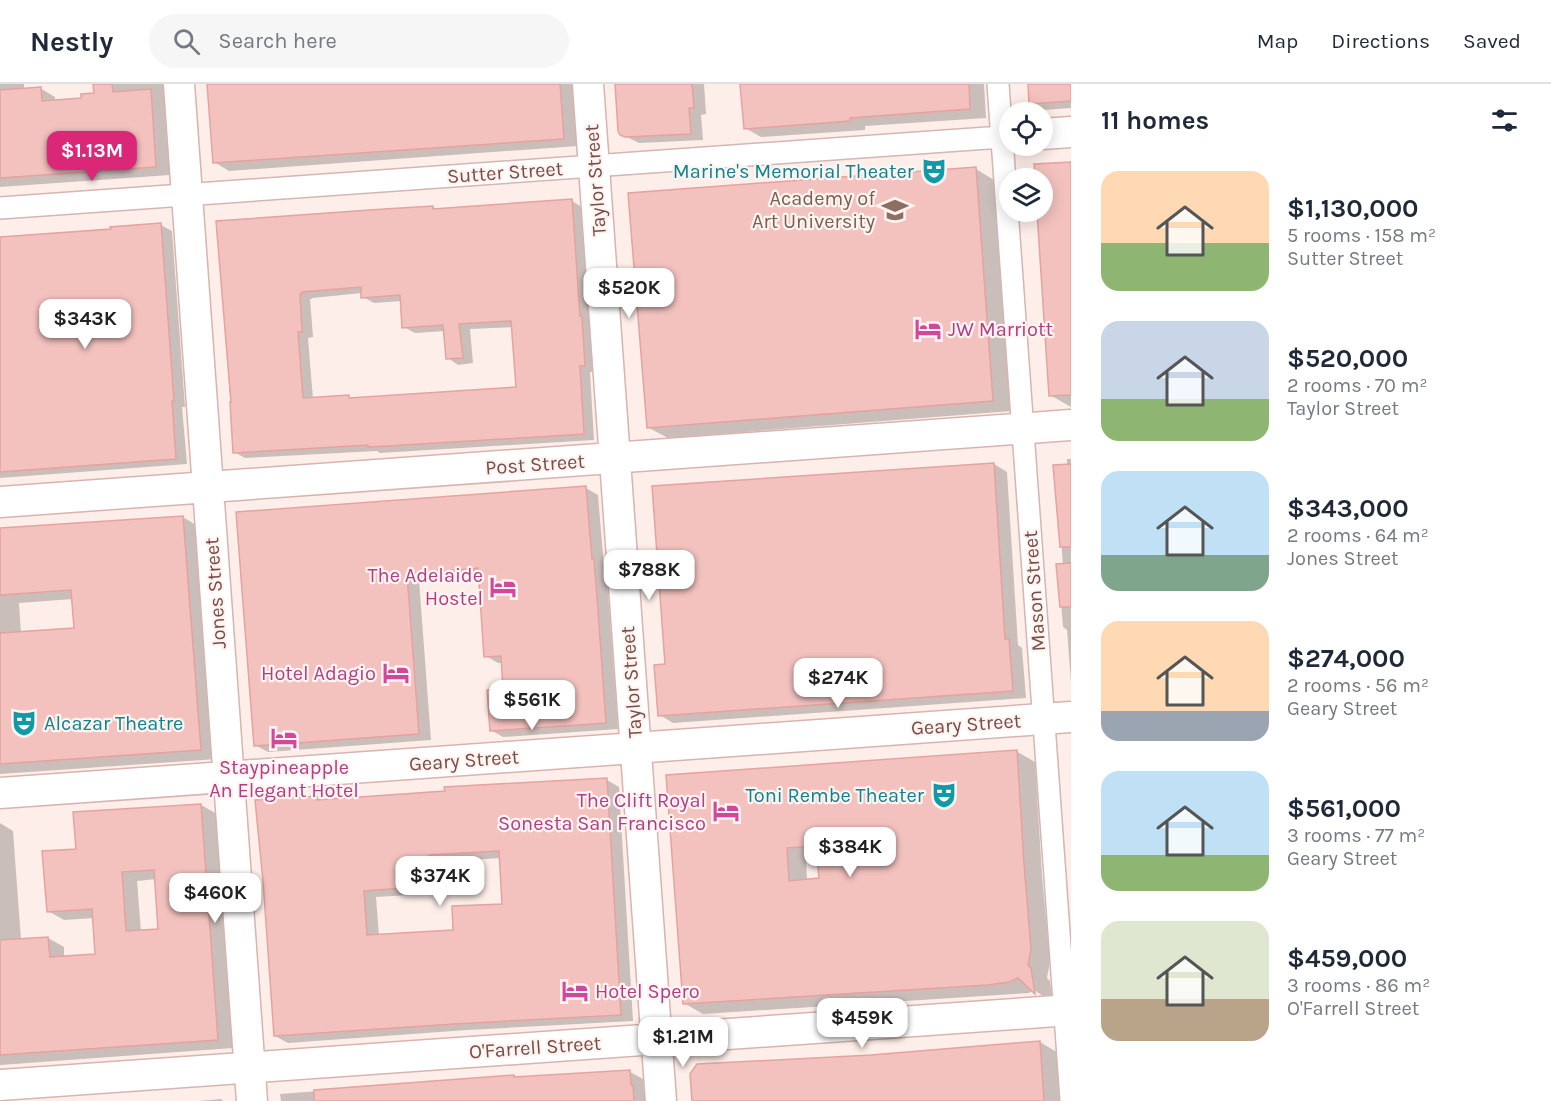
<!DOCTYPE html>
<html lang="en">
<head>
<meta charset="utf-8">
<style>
	:root { --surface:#fff; --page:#f6f6f7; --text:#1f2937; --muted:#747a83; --line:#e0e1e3; --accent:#db2777 }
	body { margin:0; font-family:Karla,sans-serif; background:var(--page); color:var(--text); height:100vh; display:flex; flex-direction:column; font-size:22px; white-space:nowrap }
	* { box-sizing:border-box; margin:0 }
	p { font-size:20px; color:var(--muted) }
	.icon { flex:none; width:33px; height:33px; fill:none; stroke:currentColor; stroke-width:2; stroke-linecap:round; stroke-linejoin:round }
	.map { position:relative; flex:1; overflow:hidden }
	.details { display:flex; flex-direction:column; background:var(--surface); width:480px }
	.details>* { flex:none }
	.fabs { position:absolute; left:999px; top:18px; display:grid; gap:12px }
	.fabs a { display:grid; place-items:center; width:54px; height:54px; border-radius:50%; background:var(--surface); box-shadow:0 3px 15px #0003; font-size:30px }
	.price { position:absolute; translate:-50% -51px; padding:0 14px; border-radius:12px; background:#fff; color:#222; font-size:20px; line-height:39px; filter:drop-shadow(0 2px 3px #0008) }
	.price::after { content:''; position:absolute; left:50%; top:36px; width:18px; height:14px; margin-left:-9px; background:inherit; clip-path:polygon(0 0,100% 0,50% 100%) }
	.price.on { background:var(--accent); color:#fff }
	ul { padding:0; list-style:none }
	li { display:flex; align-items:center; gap:18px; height:150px; padding:0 30px }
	li span { display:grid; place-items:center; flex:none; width:168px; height:120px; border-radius:18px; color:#555 }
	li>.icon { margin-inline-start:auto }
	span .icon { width:72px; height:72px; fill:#fffc; stroke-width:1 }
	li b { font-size:26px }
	h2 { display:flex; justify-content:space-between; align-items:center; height:72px; padding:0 30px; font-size:26px }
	header { display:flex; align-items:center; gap:36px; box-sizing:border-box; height:84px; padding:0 30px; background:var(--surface); border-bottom:2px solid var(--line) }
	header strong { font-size:28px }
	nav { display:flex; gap:33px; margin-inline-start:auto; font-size:21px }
	.search { width:420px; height:54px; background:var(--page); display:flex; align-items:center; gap:15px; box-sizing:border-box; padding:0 21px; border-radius:33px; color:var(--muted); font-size:22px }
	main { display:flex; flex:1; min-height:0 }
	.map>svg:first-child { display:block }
	.shadow { fill:#0003; fill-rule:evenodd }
	.building { fill:#f3c2bf; stroke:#e6a29f; stroke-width:1.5; fill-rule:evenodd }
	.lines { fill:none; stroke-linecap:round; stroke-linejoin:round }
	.street-casing { stroke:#d4b6b3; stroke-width:24 }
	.secondary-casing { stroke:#d8b4b0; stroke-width:33 }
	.street { stroke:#fff; stroke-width:21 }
	.secondary { stroke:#fff; stroke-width:30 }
	.labels { text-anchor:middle; stroke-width:4.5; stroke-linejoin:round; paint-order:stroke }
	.culture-label { font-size:20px; fill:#0d838f; stroke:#fff4ef; text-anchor:end }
	.street-label { font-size:20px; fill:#784c4b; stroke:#fff4ef }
	.education-label { font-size:20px; fill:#785e54; stroke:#fff4ef; text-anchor:end }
	.hotel-label { font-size:20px; fill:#b23c85; stroke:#fff4ef; text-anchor:end }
</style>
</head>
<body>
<header>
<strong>Nestly</strong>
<div class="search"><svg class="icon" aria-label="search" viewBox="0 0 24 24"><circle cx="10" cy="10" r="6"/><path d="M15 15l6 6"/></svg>Search here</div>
<nav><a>Map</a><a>Directions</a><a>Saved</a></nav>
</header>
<main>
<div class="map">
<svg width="1071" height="1017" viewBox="0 0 1071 1017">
	<rect width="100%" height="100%" fill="#fdeee9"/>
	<path class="shadow" d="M 0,0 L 24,0 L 24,6 L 40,4 L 55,13 L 55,18 L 83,16 L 95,11 L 94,0 L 167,0 L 167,5 L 164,6 L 170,91 L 0,103 Z
		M 209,0 L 574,0 L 578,62 L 229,87 L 214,78 Z
		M 617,0 L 704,0 L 706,30 L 701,31 L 703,56 L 639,59 L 621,50 Z
		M 742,0 L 984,0 L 986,34 L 865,42 L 865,46 L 761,53 L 745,44 Z
		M 1029,0 L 1071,0 L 1071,24 L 1043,26 L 1031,19 Z
		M 1071,79 L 1071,323 L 1050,311 L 1038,128 L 1042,128 L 1042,94 L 1036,94 L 1035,81 Z
		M 976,85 L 994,96 L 1012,327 L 668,354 L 649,344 Z
		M 572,117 L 582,123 L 595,288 L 590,288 L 594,356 L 380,369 L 377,367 L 245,374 L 234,368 L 217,139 L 433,123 L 437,126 ZM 362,209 L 363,213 L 374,219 L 402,217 L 404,243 L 415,249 L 445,247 L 448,274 L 458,281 L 473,279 L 470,245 L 513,243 L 518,305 L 352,315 L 348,313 L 313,315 L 308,254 L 313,253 L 310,215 L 312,215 L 312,214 Z
		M 161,141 L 172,147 L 185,323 L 182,323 L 187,380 L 0,394 L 0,154 Z
		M 1067,375 L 1071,375 L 1071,598 L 1067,546 L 1063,543 L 1058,481 L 1063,481 L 1055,383 L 1067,382 Z
		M 994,380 L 1007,388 L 1018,561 L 1022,564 L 1026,614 L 673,639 L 660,631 L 666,581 Z
		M 586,404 L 598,411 L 604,483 L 606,484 L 610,535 L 618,645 L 503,653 L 491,646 L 505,606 L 503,579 L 498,579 L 486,572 L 480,491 L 419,496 L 431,656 L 268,668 L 255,661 L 238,430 Z
		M 183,433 L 199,443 L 217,675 L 0,690 L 0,446 ZM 73,515 L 76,545 L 21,549 L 19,519 Z
		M 1016,667 L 1035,678 L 1042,792 L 1050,877 L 1047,894 L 1050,897 L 1053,919 L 1034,906 L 1029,909 L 703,930 L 684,919 L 667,692 ZM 819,773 L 820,795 L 807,796 L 806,775 Z
		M 607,696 L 619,703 L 633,937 L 467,946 L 288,959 L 275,952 L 316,713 L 322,717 ZM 501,774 L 504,821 L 455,847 L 379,852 L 376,813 L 443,809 L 441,778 Z
		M 201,721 L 217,730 L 233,964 L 0,981 L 0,739 L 13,747 L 21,856 L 48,854 L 64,863 L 64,874 L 97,872 L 94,834 L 64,836 L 48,827 L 78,766 ZM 157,795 L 160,847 L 141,848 L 137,797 Z
		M 1040,958 L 1060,970 L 1063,1017 L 694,1017 L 871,972 Z
		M 630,988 L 643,995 L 644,1008 L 646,1010 L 647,1017 L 281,1017 L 280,1010 L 513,992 L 517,994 Z
		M 221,1015 L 223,1017 L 199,1017 Z"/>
	<path class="building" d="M 93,0 L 112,0 L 113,8 L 151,5 L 156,83 L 0,94 L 0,6 L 41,3 L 42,17 L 81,14 L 81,10 L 94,9 Z
		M 207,0 L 560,0 L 564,55 L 213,79 Z
		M 615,0 L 692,0 L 694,24 L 689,24 L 691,50 L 625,53 L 620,51 L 618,47 Z
		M 740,0 L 969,0 L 970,25 L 850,34 L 850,37 L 744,45 Z
		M 1028,0 L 1071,0 L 1071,17 L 1029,20 Z
		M 1071,78 L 1071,311 L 1049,312 L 1037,128 L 1042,128 L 1042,94 L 1035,94 L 1034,80 Z
		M 976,83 L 993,317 L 647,344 L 628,109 Z
		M 572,115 L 580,232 L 582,232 L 585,282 L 580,282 L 584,350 L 388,362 L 368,363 L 368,361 L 233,369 L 230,318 L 231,318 L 216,137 L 384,125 L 433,122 L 433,125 ZM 361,203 L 361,214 L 400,211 L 402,244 L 443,241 L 446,275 L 463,274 L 459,240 L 511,237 L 516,303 L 349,314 L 349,311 L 303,314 L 298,248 L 302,248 L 300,210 L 302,210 L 302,208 Z
		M 161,139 L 174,317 L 172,317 L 176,375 L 0,388 L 0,153 L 111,145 L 110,143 Z
		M 994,379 L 1005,555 L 1009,555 L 1013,607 L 658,632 L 654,581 L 665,580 L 652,402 Z
		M 1071,380 L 1071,463 L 1060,463 L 1053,381 Z
		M 586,402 L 592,475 L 594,475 L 598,527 L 606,639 L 490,647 L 487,606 L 503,605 L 501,572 L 484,573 L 478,484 L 407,490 L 419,650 L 254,662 L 236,428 Z
		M 183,432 L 201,666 L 0,680 L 0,549 L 74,544 L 71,506 L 0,511 L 0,444 Z
		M 1071,479 L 1071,523 L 1060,523 L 1056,480 Z
		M 1017,666 L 1024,780 L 1031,865 L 1028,881 L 1031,884 L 1035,910 L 1018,894 L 1009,898 L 988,901 L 683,920 L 666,691 ZM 816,762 L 819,794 L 789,797 L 787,764 Z
		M 607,694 L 621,931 L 454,940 L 274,952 L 263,797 L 255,716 L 317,712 L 317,716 L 445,707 L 444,703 ZM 499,767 L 502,820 L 452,822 L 453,846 L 367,851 L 364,807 L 431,802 L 429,771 Z
		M 201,720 L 218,956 L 0,971 L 0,856 L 48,853 L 50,873 L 95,870 L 92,825 L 47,828 L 42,767 L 76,765 L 73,728 ZM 154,786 L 158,845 L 126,847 L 122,788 Z
		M 1040,957 L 1044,1017 L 692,1017 L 690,990 L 697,980 L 871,971 Z
		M 630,986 L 631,1001 L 633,1001 L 634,1017 L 314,1017 L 314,1006 L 514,991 L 514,993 Z"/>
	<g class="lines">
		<g class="street-casing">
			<path id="street" d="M 998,0 L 1071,1015
				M 0,124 L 1002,53"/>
		</g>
		<g class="secondary-casing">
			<path id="secondary" d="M 179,0 L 252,1017
				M 588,0 L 661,1017
				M 1042,50 L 1071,48
				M 1002,53 L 1010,52
				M 0,418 L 1071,341
				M 0,709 L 1071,633
				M 0,1001 L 1071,926"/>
		</g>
		<use href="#street" class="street"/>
		<use href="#secondary" class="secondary"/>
	</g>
	<defs>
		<g id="theatre-bare" transform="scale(2.07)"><path d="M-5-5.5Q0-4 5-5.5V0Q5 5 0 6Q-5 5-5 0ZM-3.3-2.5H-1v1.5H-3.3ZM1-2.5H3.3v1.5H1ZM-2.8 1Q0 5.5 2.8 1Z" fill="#0f9aa8" stroke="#fff4ef" stroke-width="2.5" paint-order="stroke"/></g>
		<g id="university-bare" transform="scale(2.07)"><path d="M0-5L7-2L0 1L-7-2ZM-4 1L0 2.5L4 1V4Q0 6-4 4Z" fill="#8d6e63" stroke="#fff4ef" stroke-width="2.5" paint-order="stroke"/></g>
		<g id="hotel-bare" transform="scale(2.07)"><path d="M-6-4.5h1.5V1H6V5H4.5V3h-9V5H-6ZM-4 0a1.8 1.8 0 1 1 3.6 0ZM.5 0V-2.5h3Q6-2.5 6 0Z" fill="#d1479c" stroke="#fff4ef" stroke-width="2.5" paint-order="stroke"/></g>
	</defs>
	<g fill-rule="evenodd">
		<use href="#theatre-bare" x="934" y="87"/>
		<use href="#university-bare" x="895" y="126"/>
		<use href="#hotel-bare" x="928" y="245"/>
		<use href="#hotel-bare" x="503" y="503"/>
		<use href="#hotel-bare" x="396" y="589"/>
		<use href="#theatre-bare" x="24" y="639"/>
		<use href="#hotel-bare" x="284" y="654"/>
		<use href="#theatre-bare" x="944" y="711"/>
		<use href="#hotel-bare" x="726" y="727"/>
		<use href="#hotel-bare" x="575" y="907"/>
	</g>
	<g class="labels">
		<g class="culture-label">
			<text x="914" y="94">Marine's Memorial Theater</text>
			<text x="44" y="646" text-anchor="start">Alcazar Theatre</text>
			<text x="924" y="718">Toni Rembe Theater</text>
		</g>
		<g class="street-label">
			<text transform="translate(505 88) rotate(-4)" y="7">Sutter Street</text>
			<text transform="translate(595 96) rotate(-94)" y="7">Taylor Street</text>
			<text transform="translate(535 380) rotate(-4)" y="7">Post Street</text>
			<text transform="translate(1034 507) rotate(-94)" y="7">Mason Street</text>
			<text transform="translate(215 509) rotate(-94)" y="7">Jones Street</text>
			<text transform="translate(631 598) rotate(-94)" y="7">Taylor Street</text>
			<text transform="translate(966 640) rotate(-4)" y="7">Geary Street</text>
			<text transform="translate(464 676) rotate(-4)" y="7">Geary Street</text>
			<text transform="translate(535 963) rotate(-4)" y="7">O'Farrell Street</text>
		</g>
		<g class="education-label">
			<text x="875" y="121">Academy of<tspan x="875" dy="23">Art University</tspan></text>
		</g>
		<g class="hotel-label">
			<text x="948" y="252" text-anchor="start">JW Marriott</text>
			<text x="483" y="498">The Adelaide<tspan x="483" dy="23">Hostel</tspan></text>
			<text x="376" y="596">Hotel Adagio</text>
			<text x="284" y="690" text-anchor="middle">Staypineapple<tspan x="284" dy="23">An Elegant Hotel</tspan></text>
			<text x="706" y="723">The Clift Royal<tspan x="706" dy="23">Sonesta San Francisco</tspan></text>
			<text x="595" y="914" text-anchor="start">Hotel Spero</text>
		</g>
	</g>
</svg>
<div class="fabs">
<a><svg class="icon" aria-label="locate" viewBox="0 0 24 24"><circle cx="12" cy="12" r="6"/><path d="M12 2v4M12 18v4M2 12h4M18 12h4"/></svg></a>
<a><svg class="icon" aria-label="layers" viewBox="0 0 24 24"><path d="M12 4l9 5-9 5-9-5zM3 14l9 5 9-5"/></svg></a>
</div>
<b class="price on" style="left:92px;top:98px">$1.13M</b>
<b class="price" style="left:629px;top:235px">$520K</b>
<b class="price" style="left:85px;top:266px">$343K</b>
<b class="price" style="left:649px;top:517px">$788K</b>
<b class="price" style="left:838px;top:625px">$274K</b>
<b class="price" style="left:532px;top:647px">$561K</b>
<b class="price" style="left:850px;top:794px">$384K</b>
<b class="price" style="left:440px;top:823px">$374K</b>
<b class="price" style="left:215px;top:840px">$460K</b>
<b class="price" style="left:862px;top:965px">$459K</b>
<b class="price" style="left:683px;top:984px">$1.21M</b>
</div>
<section class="details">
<h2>11 homes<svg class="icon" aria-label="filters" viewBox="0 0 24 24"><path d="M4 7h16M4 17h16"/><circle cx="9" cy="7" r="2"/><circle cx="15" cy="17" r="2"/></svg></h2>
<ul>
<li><span style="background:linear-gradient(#ffd9b3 60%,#8fb573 0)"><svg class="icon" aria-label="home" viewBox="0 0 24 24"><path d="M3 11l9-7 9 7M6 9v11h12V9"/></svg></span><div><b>$1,130,000</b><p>5 rooms · 158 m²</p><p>Sutter Street</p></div></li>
<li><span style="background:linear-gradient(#c9d6e8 65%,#8fb573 0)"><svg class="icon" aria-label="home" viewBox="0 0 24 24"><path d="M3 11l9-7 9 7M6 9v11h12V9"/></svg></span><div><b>$520,000</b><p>2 rooms · 70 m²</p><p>Taylor Street</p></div></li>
<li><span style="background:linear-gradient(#bfe0f5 70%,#7fa58c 0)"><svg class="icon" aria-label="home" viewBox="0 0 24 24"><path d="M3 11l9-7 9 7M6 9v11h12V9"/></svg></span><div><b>$343,000</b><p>2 rooms · 64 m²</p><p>Jones Street</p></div></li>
<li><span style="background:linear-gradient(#ffd9b3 75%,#9aa5b1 0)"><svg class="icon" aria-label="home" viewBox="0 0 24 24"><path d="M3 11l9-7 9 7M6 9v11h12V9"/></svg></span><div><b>$274,000</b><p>2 rooms · 56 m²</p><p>Geary Street</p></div></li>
<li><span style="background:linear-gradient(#bfe0f5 70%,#8fb573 0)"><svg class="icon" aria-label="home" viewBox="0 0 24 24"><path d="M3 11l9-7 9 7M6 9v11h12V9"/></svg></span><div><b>$561,000</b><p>3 rooms · 77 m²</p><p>Geary Street</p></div></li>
<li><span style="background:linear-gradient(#dfe7d0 65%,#b9a48a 0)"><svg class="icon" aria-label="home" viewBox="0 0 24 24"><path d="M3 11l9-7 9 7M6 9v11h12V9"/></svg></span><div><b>$459,000</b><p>3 rooms · 86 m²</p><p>O'Farrell Street</p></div></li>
</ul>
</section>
</main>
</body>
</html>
